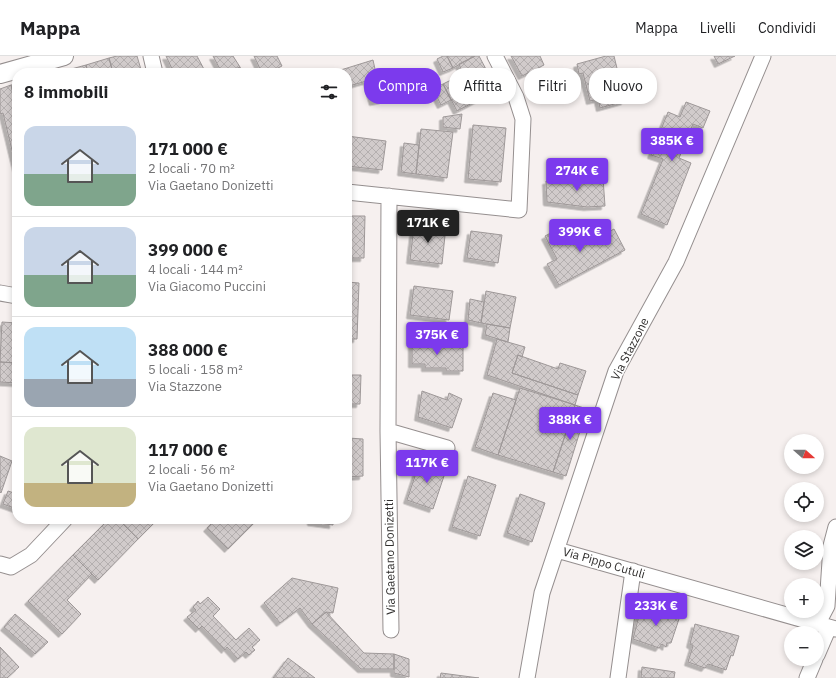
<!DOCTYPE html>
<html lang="it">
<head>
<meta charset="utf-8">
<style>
	:root { --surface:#fff; --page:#f6f6f6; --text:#202124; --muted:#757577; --line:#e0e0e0; --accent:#7c3aed }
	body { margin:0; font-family:"IBM Plex Sans",sans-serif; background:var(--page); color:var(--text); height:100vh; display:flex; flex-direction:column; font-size:15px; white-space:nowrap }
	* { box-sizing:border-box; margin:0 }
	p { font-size:13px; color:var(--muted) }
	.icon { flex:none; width:22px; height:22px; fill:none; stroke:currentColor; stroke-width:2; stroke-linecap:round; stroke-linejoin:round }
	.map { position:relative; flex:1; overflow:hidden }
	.side { position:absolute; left:12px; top:12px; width:340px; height:456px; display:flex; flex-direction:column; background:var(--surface); border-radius:16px; box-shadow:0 2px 6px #0003 }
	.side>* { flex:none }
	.banner { position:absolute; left:364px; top:12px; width:380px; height:36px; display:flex; gap:8px }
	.needle { width:26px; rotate:111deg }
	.fabs { position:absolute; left:784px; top:378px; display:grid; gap:8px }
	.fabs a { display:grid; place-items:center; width:40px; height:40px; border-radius:50%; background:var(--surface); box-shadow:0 2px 6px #0003; font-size:20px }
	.price { position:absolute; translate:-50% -34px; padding:0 9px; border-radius:4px; background:var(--accent); color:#fff; font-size:13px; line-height:26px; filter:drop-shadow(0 1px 2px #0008) }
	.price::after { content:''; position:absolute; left:50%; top:24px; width:12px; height:9px; margin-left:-6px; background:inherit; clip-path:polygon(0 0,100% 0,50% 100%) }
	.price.active { background:#222; color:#fff }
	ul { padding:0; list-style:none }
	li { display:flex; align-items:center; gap:12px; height:100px; padding:0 12px }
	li+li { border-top:1px solid var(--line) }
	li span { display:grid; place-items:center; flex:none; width:112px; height:80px; border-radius:12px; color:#555 }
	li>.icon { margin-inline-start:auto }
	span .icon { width:48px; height:48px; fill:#fffc; stroke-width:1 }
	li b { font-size:17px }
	h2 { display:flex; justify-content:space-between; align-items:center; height:48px; padding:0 12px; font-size:17px }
	.chip { padding:0 14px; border-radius:16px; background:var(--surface); box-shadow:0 2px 6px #0003; font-size:14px; line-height:36px }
	.chip.active { background:var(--accent); color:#fff }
	header { display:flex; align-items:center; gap:24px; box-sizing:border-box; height:56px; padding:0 20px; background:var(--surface); border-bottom:1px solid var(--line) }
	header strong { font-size:19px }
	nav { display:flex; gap:22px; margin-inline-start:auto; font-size:14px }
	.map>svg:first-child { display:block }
	.building { fill:url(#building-cross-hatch); stroke:#9e9898; filter:url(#shadow) }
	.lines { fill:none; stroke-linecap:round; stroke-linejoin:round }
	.minor-casing { stroke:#958f8f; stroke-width:17 }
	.tertiary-casing { stroke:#958f8f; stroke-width:20 }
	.minor { stroke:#fff; stroke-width:15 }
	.tertiary { stroke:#fff; stroke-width:18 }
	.labels { text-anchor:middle; stroke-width:3; stroke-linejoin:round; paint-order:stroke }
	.street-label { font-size:12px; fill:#302e2d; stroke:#fff }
</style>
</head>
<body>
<header>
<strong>Mappa</strong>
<nav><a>Mappa</a><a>Livelli</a><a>Condividi</a></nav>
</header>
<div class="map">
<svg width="836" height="622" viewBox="0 0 836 622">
	<defs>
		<pattern id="building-cross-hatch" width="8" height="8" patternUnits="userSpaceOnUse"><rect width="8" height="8" fill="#d1cbcb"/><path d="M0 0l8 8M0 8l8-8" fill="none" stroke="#b4afaf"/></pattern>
		<filter id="shadow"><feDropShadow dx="-3.5" dy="3.5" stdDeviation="0" flood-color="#0004"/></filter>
	</defs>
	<rect width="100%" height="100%" fill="#f6f0ef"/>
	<path class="building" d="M 117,0 L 137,0 L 142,17 L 113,17 L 109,2 Z
		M 166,0 L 197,0 L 206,17 L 174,17 Z
		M 213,0 L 233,0 L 240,11 L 228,17 L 222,17 Z
		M 254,0 L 277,0 L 282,10 L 268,17 L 262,17 Z
		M 443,0 L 447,0 L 453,12 L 443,16 L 437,3 Z
		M 447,0 L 475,0 L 453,12 Z
		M 475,0 L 479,0 L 497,34 L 457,55 L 443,28 L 463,18 L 459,8 Z
		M 511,0 L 540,0 L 544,9 L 522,20 Z
		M 606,0 L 614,0 L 625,45 L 600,52 L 598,43 L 590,45 L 583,17 L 579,18 L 577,8 Z
		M 714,0 L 735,0 L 718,8 Z
		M 109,2 L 113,17 L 88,17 L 86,9 Z
		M 373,4 L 377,22 L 349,30 L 347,36 L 347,17 L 331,17 Z
		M 86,9 L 88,17 L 65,17 L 64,15 Z
		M 240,11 L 243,17 L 228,17 Z
		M 377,22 L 383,44 L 373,46 L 367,25 Z
		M 17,28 L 17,54 L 11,29 Z
		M 443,28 L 451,44 L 441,49 L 433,33 Z
		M 11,29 L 17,54 L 17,115 L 3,57 L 0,58 L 0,33 Z
		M 686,46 L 710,55 L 703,72 L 693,68 L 679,102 L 691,107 L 667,169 L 641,158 L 663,103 L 651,99 L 668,56 L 680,61 Z
		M 462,58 L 460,73 L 443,71 L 443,61 Z
		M 473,69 L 506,72 L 501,126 L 468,123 Z
		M 421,73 L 453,76 L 447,122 L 416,118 Z
		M 347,80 L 386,85 L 382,114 L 347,110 Z
		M 404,87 L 419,89 L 416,118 L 401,116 Z
		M 603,122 L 605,150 L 587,151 L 547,146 L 546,125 Z
		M 347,160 L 365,160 L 364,202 L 347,202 Z
		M 427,167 L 446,170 L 442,208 L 410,204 L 414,170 L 427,171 Z
		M 564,170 L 572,185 L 586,178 L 590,186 L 614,173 L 625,194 L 559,229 L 547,208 L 557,203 L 545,180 Z
		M 471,175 L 502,179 L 498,207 L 467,202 Z
		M 347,226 L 359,227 L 357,283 L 347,283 Z
		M 414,230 L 453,235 L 449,264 L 410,259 Z
		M 486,235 L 516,241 L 510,272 L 481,267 Z
		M 470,243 L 484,246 L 481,267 L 468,264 Z
		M 2,266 L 17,267 L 17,307 L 0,306 Z
		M 487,268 L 510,272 L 508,286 L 485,279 Z
		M 412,283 L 428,283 L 428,288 L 451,288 L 451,291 L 463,291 L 463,315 L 446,315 L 446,312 L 425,312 L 425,308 L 412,308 Z
		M 497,283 L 525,291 L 522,301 L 518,299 L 512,317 L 578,339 L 575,349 L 487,319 Z
		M 518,299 L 558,313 L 560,307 L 586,315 L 578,339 L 512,317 Z
		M 0,306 L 17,307 L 17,327 L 0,326 Z
		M 347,319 L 361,319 L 360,348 L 347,348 Z
		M 520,332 L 575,349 L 553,416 L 498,399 Z
		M 422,335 L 447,344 L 449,337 L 462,343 L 452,372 L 418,361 Z
		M 493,337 L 516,344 L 498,399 L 475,391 Z
		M 575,349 L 587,353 L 566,420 L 553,416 Z
		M 347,378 L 348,382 L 363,383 L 363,420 L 347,421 Z
		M 0,400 L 12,405 L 1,437 L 0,436 Z
		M 421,402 L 447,411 L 433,453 L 407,444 Z
		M 468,420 L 496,429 L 480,480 L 452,471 Z
		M 8,435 L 17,438 L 17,453 L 3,448 Z
		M 520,438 L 545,447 L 532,486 L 507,477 Z
		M 109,463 L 118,463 L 138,483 L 98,524 L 73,499 Z
		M 118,463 L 158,463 L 138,483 Z
		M 216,463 L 258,463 L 228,493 L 207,472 Z
		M 311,463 L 333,463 L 333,469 L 311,466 Z
		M 73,499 L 92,518 L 67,544 L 81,558 L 62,578 L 28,545 Z
		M 292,522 L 338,532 L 333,557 L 326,556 L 312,568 L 300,552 L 280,567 L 264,547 Z
		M 208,541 L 220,553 L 213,560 L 236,584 L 249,572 L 260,584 L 252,591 L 255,594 L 249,599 L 246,596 L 238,603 L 227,591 L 225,594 L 202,570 L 199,573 L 187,561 L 196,554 L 193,551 L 198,545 L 200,548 Z
		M 655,551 L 680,560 L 671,587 L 667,587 L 666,591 L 662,588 L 659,592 L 633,583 L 641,552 L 653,556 Z
		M 326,556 L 364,597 L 394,598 L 394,613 L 361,613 L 312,568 Z
		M 15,558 L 48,586 L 35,598 L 4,571 Z
		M 695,568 L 739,580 L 733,600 L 731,599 L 726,614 L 708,608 L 705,612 L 688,606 L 693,590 L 690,588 Z
		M 0,591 L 19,611 L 7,622 L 0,622 Z
		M 394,598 L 409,603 L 409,621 L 394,617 Z
		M 288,602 L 315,622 L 273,622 Z
		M 642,611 L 675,616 L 674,622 L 641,622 Z
		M 441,617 L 479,622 L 440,622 Z"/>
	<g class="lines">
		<g class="minor-casing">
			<path id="minor" d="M 151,0 L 155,17
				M 347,136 L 519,154 L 523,63 L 516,41 L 495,0
				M 389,140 L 388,375 L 391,574
				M 0,237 L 17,240
				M 388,375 L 447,392
				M 557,494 L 836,573
				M 0,508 L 11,511 L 31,499 L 65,463
				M 818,567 L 827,550 L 831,490 L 836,471
				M 817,599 L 829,571
				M 527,622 L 542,537 L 616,315 L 676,206 L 763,0
				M 618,622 L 633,515
				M 807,622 L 815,603"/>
		</g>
		<g class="tertiary-casing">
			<path id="tertiary" d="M 0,18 L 64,0"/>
		</g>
		<use href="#minor" class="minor"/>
		<use href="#tertiary" class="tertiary"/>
	</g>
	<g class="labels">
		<g class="street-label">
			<text transform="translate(630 293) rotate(-63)" y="4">Via Stazzone</text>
			<text transform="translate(390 501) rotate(-91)" y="4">Via Gaetano Donizetti</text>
			<text transform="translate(604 507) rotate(16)" y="4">Via Pippo Cutuli</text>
		</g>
	</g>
</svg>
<div class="fabs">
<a><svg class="needle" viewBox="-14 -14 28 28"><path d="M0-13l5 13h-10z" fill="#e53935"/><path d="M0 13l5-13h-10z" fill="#757577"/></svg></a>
<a><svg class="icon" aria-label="locate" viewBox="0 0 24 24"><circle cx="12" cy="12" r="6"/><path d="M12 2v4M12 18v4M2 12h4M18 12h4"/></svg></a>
<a><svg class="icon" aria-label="layers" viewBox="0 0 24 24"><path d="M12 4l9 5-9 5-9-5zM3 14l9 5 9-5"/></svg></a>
<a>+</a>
<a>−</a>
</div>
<b class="price" style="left:672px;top:106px">385K €</b>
<b class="price" style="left:577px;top:136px">274K €</b>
<b class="price active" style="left:428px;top:188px">171K €</b>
<b class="price" style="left:580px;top:197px">399K €</b>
<b class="price" style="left:437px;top:300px">375K €</b>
<b class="price" style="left:570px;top:385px">388K €</b>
<b class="price" style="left:427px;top:428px">117K €</b>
<b class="price" style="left:656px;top:571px">233K €</b>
<div class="banner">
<a class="chip active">Compra</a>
<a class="chip">Affitta</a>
<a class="chip">Filtri</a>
<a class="chip">Nuovo</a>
</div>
<section class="side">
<h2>8 immobili<svg class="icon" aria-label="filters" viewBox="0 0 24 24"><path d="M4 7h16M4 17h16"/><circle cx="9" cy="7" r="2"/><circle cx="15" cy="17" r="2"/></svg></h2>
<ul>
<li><span style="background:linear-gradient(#c9d6e8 60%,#7fa58c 0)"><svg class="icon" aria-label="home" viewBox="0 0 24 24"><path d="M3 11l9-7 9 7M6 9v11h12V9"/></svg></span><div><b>171 000 €</b><p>2 locali · 70 m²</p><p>Via Gaetano Donizetti</p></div></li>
<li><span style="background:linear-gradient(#c9d6e8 60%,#7fa58c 0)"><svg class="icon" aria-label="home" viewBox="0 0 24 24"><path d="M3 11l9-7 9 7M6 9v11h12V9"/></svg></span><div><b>399 000 €</b><p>4 locali · 144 m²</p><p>Via Giacomo Puccini</p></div></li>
<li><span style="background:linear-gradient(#bfe0f5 65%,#9aa5b1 0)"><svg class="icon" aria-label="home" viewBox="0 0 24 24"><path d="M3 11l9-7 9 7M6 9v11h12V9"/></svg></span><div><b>388 000 €</b><p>5 locali · 158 m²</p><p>Via Stazzone</p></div></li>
<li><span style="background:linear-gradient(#dfe7d0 70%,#c2b280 0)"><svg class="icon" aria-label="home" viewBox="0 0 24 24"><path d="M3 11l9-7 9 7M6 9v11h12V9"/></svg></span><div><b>117 000 €</b><p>2 locali · 56 m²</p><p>Via Gaetano Donizetti</p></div></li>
</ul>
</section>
</div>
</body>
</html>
